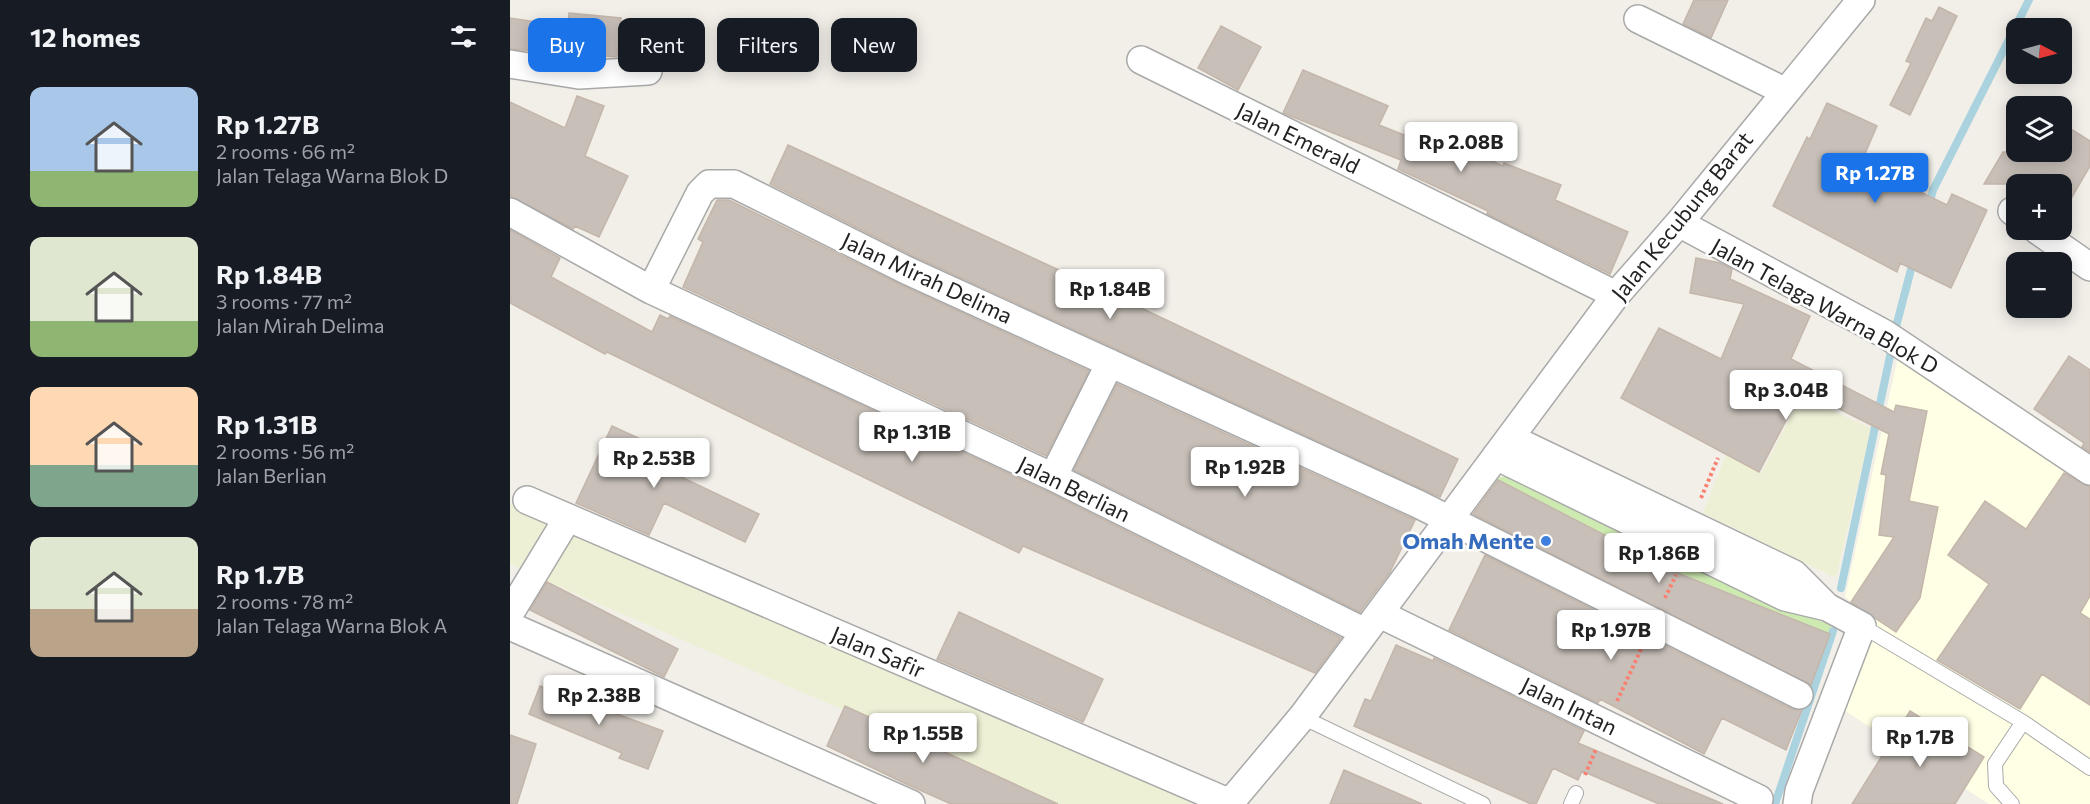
<!DOCTYPE html>
<html lang="en">
<head>
<meta charset="utf-8">
<style>
	:root { --surface:#171b24; --page:#20242c; --text:#f1f3f6; --muted:#9ea1a6; --accent:#1a73e8 }
	body { margin:0; font-family:Commissioner,sans-serif; background:var(--page); color:var(--text); height:100vh; display:flex; flex-direction:column; font-size:22px; white-space:nowrap }
	* { box-sizing:border-box; margin:0 }
	p { font-size:20px; color:var(--muted) }
	.icon { flex:none; width:33px; height:33px; fill:none; stroke:currentColor; stroke-width:2; stroke-linecap:round; stroke-linejoin:round }
	.map { position:relative; flex:1; overflow:hidden }
	.details { display:flex; flex-direction:column; background:var(--surface); width:510px }
	.details>* { flex:none }
	.hud { position:absolute; left:18px; top:18px; width:570px; height:54px; display:flex; gap:12px }
	.needle { width:39px; rotate:96deg }
	.controls { position:absolute; left:1496px; top:18px; display:grid; gap:12px }
	.controls a { display:grid; place-items:center; width:66px; height:66px; border-radius:12px; background:var(--surface); box-shadow:0 3px 15px #0003; font-size:30px }
	.price { position:absolute; translate:-50% -51px; padding:0 14px; border-radius:6px; background:#fff; color:#222; font-size:20px; line-height:39px; filter:drop-shadow(0 2px 3px #0008) }
	.price::after { content:''; position:absolute; left:50%; top:36px; width:18px; height:14px; margin-left:-9px; background:inherit; clip-path:polygon(0 0,100% 0,50% 100%) }
	.price.selected { background:var(--accent); color:#fff }
	ul { padding:0; list-style:none }
	li { display:flex; align-items:center; gap:18px; height:150px; padding:0 30px }
	li span { display:grid; place-items:center; flex:none; width:168px; height:120px; border-radius:12px; color:#555 }
	li>.icon { margin-inline-start:auto }
	span .icon { width:72px; height:72px; fill:#fffc; stroke-width:1 }
	li b { font-size:26px }
	h2 { display:flex; justify-content:space-between; align-items:center; height:72px; padding:0 30px; font-size:26px }
	.pill { padding:0 21px; border-radius:12px; background:var(--surface); box-shadow:0 3px 15px #0003; font-size:21px; line-height:54px }
	.pill.selected { background:var(--accent); color:#fff }
	main { display:flex; flex:1; min-height:0 }
	.map>svg:first-child { display:block }
	.education { fill:#ffffe5 }
	.farmland { fill:#eef0d5 }
	.grass { fill:#cdebb0 }
	.lines { fill:none; stroke-linecap:round; stroke-linejoin:round }
	.stream { stroke:#aad3df; stroke-width:8 }
	.building { fill:#c7bfb8; stroke:#c4b6ab; stroke-width:1.5 }
	.lane-casing { stroke:#a9a9a9; stroke-width:16 }
	.street-casing { stroke:#a9a9a9; stroke-width:30 }
	.path { stroke:#fa8072; stroke-width:4; stroke-dasharray:3 3; stroke-linecap:butt }
	.lane { stroke:#fff; stroke-width:14 }
	.street { stroke:#fff; stroke-width:27 }
	.shop-dot { fill:#3f7fe0; stroke:#fff; stroke-width:2 }
	.labels { text-anchor:middle; stroke-width:5; stroke-linejoin:round; paint-order:stroke }
	.street-label { font-size:22px; fill:#222; stroke:#fff }
	.shop-label { font-size:22px; font-weight:bold; fill:#366cbe; stroke:#fff; text-anchor:end }
</style>
</head>
<body>
<main>
<section class="details">
<h2>12 homes<svg class="icon" aria-label="filters" viewBox="0 0 24 24"><path d="M4 7h16M4 17h16"/><circle cx="9" cy="7" r="2"/><circle cx="15" cy="17" r="2"/></svg></h2>
<ul>
<li><span style="background:linear-gradient(#a9c7e8 70%,#8fb573 0)"><svg class="icon" aria-label="home" viewBox="0 0 24 24"><path d="M3 11l9-7 9 7M6 9v11h12V9"/></svg></span><div><b>Rp 1.27B</b><p>2 rooms · 66 m²</p><p>Jalan Telaga Warna Blok D</p></div></li>
<li><span style="background:linear-gradient(#dfe7d0 70%,#8fb573 0)"><svg class="icon" aria-label="home" viewBox="0 0 24 24"><path d="M3 11l9-7 9 7M6 9v11h12V9"/></svg></span><div><b>Rp 1.84B</b><p>3 rooms · 77 m²</p><p>Jalan Mirah Delima</p></div></li>
<li><span style="background:linear-gradient(#ffd9b3 65%,#7fa58c 0)"><svg class="icon" aria-label="home" viewBox="0 0 24 24"><path d="M3 11l9-7 9 7M6 9v11h12V9"/></svg></span><div><b>Rp 1.31B</b><p>2 rooms · 56 m²</p><p>Jalan Berlian</p></div></li>
<li><span style="background:linear-gradient(#dfe7d0 60%,#b9a48a 0)"><svg class="icon" aria-label="home" viewBox="0 0 24 24"><path d="M3 11l9-7 9 7M6 9v11h12V9"/></svg></span><div><b>Rp 1.7B</b><p>2 rooms · 78 m²</p><p>Jalan Telaga Warna Blok A</p></div></li>
</ul>
</section>
<div class="map">
<svg width="1580" height="804" viewBox="0 0 1580 804">
	<rect width="100%" height="100%" fill="#f2efe9"/>
	<path class="education" d="M 1388,357 L 1580,483 L 1580,804 L 1479,804 L 1329,707 L 1363,619 L 1335,597 Z"/>
	<path class="farmland" d="M 1291,397 L 1361,428 L 1326,578 L 1193,513 L 1216,455 L 1251,473 Z
		M 0,504 L 49,526 L 19,572 L 0,564 Z
		M 62,532 L 687,797 L 681,804 L 550,804 L 34,580 Z"/>
	<path class="grass" d="M 1007,475 L 1321,626 L 1320,634 L 1170,573 L 983,478 Z"/>
	<g class="lines">
		<path class="stream" d="M 1418,208 L 1423,190 L 1519,0
			M 1331,588 L 1387,323 L 1404,258
			M 1265,804 L 1323,631"/>
	</g>
	<path class="building" d="M 1184,0 L 1218,0 L 1201,38 L 1173,24 Z
		M 1429,7 L 1447,16 L 1400,115 L 1380,105 L 1401,63 L 1396,61 L 1416,18 L 1422,21 Z
		M 59,13 L 111,18 L 107,57 L 0,49 L 0,18 L 58,27 Z
		M 711,26 L 751,47 L 728,90 L 688,68 Z
		M 793,70 L 878,106 L 869,125 L 929,149 L 933,139 L 993,166 L 994,163 L 1051,185 L 1045,200 L 1118,232 L 1100,274 L 977,214 L 978,211 L 888,169 L 891,160 L 773,113 Z
		M 67,96 L 94,106 L 75,156 L 118,176 L 89,237 L 65,226 L 63,229 L 0,196 L 0,102 L 55,128 Z
		M 1317,103 L 1367,126 L 1351,163 L 1437,205 L 1442,194 L 1477,210 L 1441,288 L 1390,263 L 1387,272 L 1263,206 L 1297,137 L 1300,139 Z
		M 1551,123 L 1580,141 L 1580,166 L 1551,216 L 1551,184 L 1474,184 L 1493,152 L 1551,152 Z
		M 278,145 L 627,306 L 948,459 L 930,497 L 403,256 L 260,184 Z
		M 207,200 L 219,200 L 389,284 L 579,371 L 536,456 L 173,287 L 193,242 L 188,239 Z
		M 0,230 L 50,258 L 41,277 L 142,332 L 150,315 L 158,319 L 160,316 L 536,491 L 831,638 L 805,673 L 513,546 L 509,553 L 97,352 L 95,354 L 0,303 Z
		M 1186,258 L 1210,263 L 1222,269 L 1220,279 L 1300,316 L 1281,359 L 1384,412 L 1386,405 L 1417,411 L 1399,501 L 1428,507 L 1410,598 L 1386,632 L 1341,602 L 1384,537 L 1369,535 L 1376,475 L 1371,474 L 1379,434 L 1292,390 L 1249,472 L 1111,398 L 1149,328 L 1211,359 L 1234,304 L 1180,293 Z
		M 1559,356 L 1580,370 L 1580,452 L 1572,447 L 1574,443 L 1524,409 Z
		M 607,384 L 905,520 L 880,572 L 850,612 L 564,470 Z
		M 102,426 L 174,459 L 167,475 L 249,514 L 235,542 L 154,503 L 139,535 L 66,503 Z
		M 1554,473 L 1580,487 L 1580,596 L 1570,613 L 1580,619 L 1580,705 L 1532,674 L 1510,709 L 1427,660 L 1479,584 L 1438,555 L 1475,501 L 1516,529 Z
		M 988,480 L 1170,574 L 1320,634 L 1301,685 L 963,514 Z
		M 975,555 L 1282,709 L 1292,710 L 1276,750 L 1212,718 L 1194,754 L 1090,699 L 1088,703 L 939,630 Z
		M 37,582 L 168,649 L 154,677 L 20,610 Z
		M 449,612 L 593,679 L 573,722 L 427,659 Z
		M 886,645 L 923,661 L 924,658 L 1074,731 L 1068,743 L 1213,804 L 1149,804 L 1072,771 L 1068,780 L 1043,768 L 1026,804 L 1021,804 L 844,726 L 855,699 L 861,701 Z
		M 30,686 L 84,709 L 85,706 L 153,731 L 138,769 L 109,758 L 112,753 L 19,714 Z
		M 335,706 L 413,742 L 548,804 L 441,804 L 394,783 L 317,746 Z
		M 1400,711 L 1474,757 L 1445,804 L 1342,804 Z
		M 0,735 L 26,744 L 7,804 L 0,804 Z
		M 834,770 L 912,804 L 820,804 Z"/>
	<g class="lines">
		<g class="lane-casing">
			<path id="lane" d="M 1352,626 L 1513,722 L 1580,768
				M 792,717 L 973,804
				M 1061,804 L 1066,793
				M 1502,804 L 1486,786 L 1485,764 L 1513,722"/>
		</g>
		<g class="street-casing">
			<path id="street" d="M 1128,19 L 1274,91
				M 631,60 L 1106,295
				M 0,64 L 69,75 L 138,71
				M 1502,211 L 1506,214
				M 0,212 L 141,290 L 543,477 L 855,632
				M 1169,223 L 1375,334 L 1580,471
				M 1527,230 L 1580,267
				M 141,290 L 190,193 L 199,184 L 224,184 L 396,270 L 908,504 L 1289,695
				M 1000,438 L 1284,574 L 1317,607
				M 986,456 L 1275,597 L 1317,607 L 1352,626 L 1289,791 L 1287,804
				M 543,477 L 600,363
				M 17,500 L 720,803
				M 0,613 L 57,519
				M 870,614 L 1249,799
				M 0,626 L 401,804
				M 719,804 L 792,717 L 1106,295 L 1169,223 L 1351,0"/>
		</g>
		<path class="path" d="M 1191,498 L 1208,458
			M 1155,598 L 1166,575
			M 1107,701 L 1133,645
			M 1075,775 L 1086,749"/>
		<use href="#lane" class="lane"/>
		<use href="#street" class="street"/>
	</g>
	<circle class="shop-dot" cx="1036" cy="541" r="6"/>
	<g class="labels">
		<g class="street-label">
			<text transform="translate(788 138) rotate(26)" y="8">Jalan Emerald</text>
			<text transform="translate(1172 216) rotate(-51)" y="8">Jalan Kecubung Barat</text>
			<text transform="translate(417 278) rotate(25)" y="8">Jalan Mirah Delima</text>
			<text transform="translate(1315 306) rotate(29)" y="8">Jalan Telaga Warna Blok D</text>
			<text transform="translate(564 489) rotate(26)" y="8">Jalan Berlian</text>
			<text transform="translate(368 652) rotate(23)" y="8">Jalan Safir</text>
			<text transform="translate(1059 706) rotate(26)" y="8">Jalan Intan</text>
		</g>
		<g class="shop-label">
			<text x="1024" y="549">Omah Mente</text>
		</g>
	</g>
</svg>
<div class="controls">
<a><svg class="needle" viewBox="-14 -14 28 28"><path d="M0-13l5 13h-10z" fill="#e53935"/><path d="M0 13l5-13h-10z" fill="#9ea1a6"/></svg></a>
<a><svg class="icon" aria-label="layers" viewBox="0 0 24 24"><path d="M12 4l9 5-9 5-9-5zM3 14l9 5 9-5"/></svg></a>
<a>+</a>
<a>−</a>
</div>
<b class="price" style="left:951px;top:173px">Rp 2.08B</b>
<b class="price selected" style="left:1365px;top:204px">Rp 1.27B</b>
<b class="price" style="left:600px;top:320px">Rp 1.84B</b>
<b class="price" style="left:1276px;top:421px">Rp 3.04B</b>
<b class="price" style="left:402px;top:463px">Rp 1.31B</b>
<b class="price" style="left:144px;top:489px">Rp 2.53B</b>
<b class="price" style="left:735px;top:498px">Rp 1.92B</b>
<b class="price" style="left:1149px;top:584px">Rp 1.86B</b>
<b class="price" style="left:1101px;top:661px">Rp 1.97B</b>
<b class="price" style="left:89px;top:726px">Rp 2.38B</b>
<b class="price" style="left:413px;top:764px">Rp 1.55B</b>
<b class="price" style="left:1410px;top:768px">Rp 1.7B</b>
<div class="hud">
<a class="pill selected">Buy</a>
<a class="pill">Rent</a>
<a class="pill">Filters</a>
<a class="pill">New</a>
</div>
</div>
</main>
</body>
</html>
